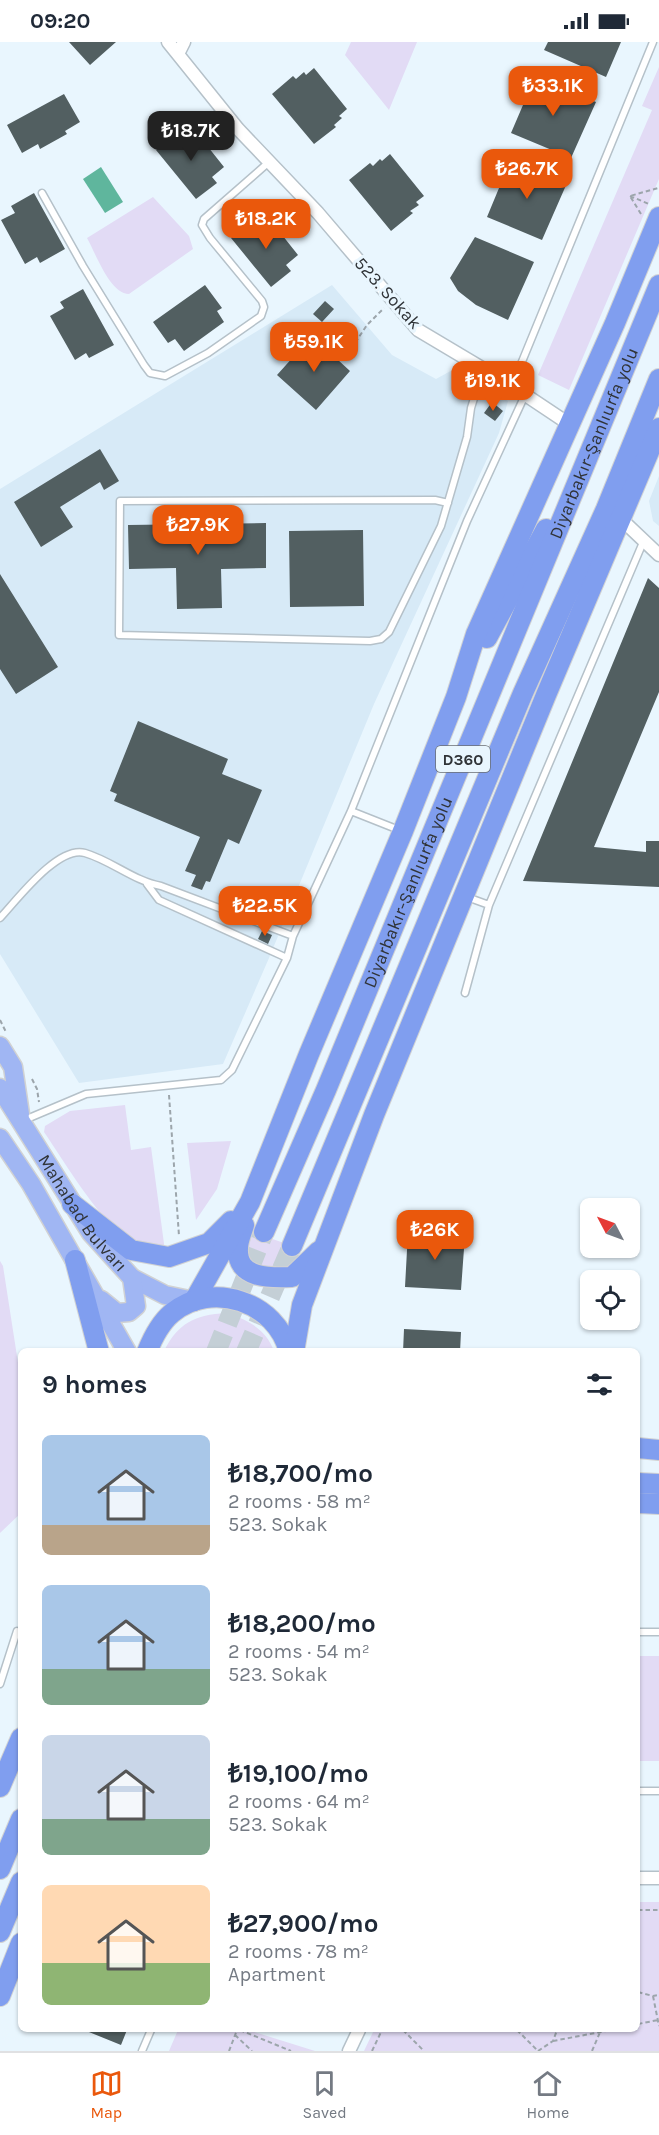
<!DOCTYPE html>
<html lang="en">
<head>
<meta charset="utf-8">
<style>
	:root { --surface:#fff; --page:#f2f2f3; --text:#1f2937; --muted:#747a83; --line:#e0e1e3; --accent:#ea580c }
	body { margin:0; font-family:Karla,sans-serif; background:var(--page); color:var(--text); height:100vh; display:flex; flex-direction:column; font-size:22px; white-space:nowrap }
	* { box-sizing:border-box; margin:0 }
	p { font-size:20px; color:var(--muted) }
	.icon { flex:none; width:33px; height:33px; fill:none; stroke:currentColor; stroke-width:2; stroke-linecap:round; stroke-linejoin:round }
	.map { position:relative; flex:1; overflow:hidden }
	.drawer { position:absolute; left:18px; top:1306px; width:622px; height:684px; display:flex; flex-direction:column; background:var(--surface); border-radius:9px; box-shadow:0 2px 4px #0004 }
	.drawer>* { flex:none }
	.needle { width:39px; rotate:311deg }
	.buttons { position:absolute; left:580px; top:1156px; display:grid; gap:12px }
	.buttons a { display:grid; place-items:center; width:60px; height:60px; border-radius:9px; background:var(--surface); box-shadow:0 2px 4px #0004; font-size:30px }
	.price { position:absolute; translate:-50% -51px; padding:0 14px; border-radius:12px; background:var(--accent); color:#fff; font-size:20px; line-height:39px; filter:drop-shadow(0 2px 3px #0008) }
	.price::after { content:''; position:absolute; left:50%; top:36px; width:18px; height:14px; margin-left:-9px; background:inherit; clip-path:polygon(0 0,100% 0,50% 100%) }
	.price.current { background:#222; color:#fff }
	ul { padding:0; list-style:none }
	li { display:flex; align-items:center; gap:18px; height:150px; padding:0 24px }
	li span { display:grid; place-items:center; flex:none; width:168px; height:120px; border-radius:9px; color:#555 }
	li>.icon { margin-inline-start:auto }
	span .icon { width:72px; height:72px; fill:#fffc; stroke-width:1 }
	li b { font-size:26px }
	h2 { display:flex; justify-content:space-between; align-items:center; height:72px; padding:0 24px; font-size:26px }
	.status { display:flex; justify-content:space-between; align-items:center; height:42px; padding:0 30px; background:var(--surface); direction:ltr }
	.status svg { height:16px; fill:currentColor }
	.tabs { display:flex; justify-content:space-around; align-items:center; height:84px; border-top:2px solid var(--line); background:var(--surface); font-size:16px; color:var(--muted) }
	.tabs a { display:grid; justify-items:center; gap:3px }
	.tabs .current { color:var(--accent) }
	.map>svg:first-child { display:block }
	.built { fill:#d7eaf7 }
	.green { fill:#e2dbf5 }
	.water { fill:#5fb69d }
	.building { fill:#525f61 }
	.lines { fill:none; stroke-linecap:round; stroke-linejoin:round }
	.trunk-tunnel { stroke:#c4cfd6; stroke-width:20; stroke-dasharray:20 10; stroke-linecap:butt }
	.service-casing { stroke:#b5c1c9; stroke-width:9 }
	.minor-casing { stroke:#b5c1c9; stroke-width:15 }
	.primary-casing { stroke:#d1d2d3; stroke-width:21 }
	.trunk-casing { stroke:#d1d2d3; stroke-width:22 }
	.path { stroke:#9ca5ab; stroke-width:2; stroke-dasharray:4.5 3; stroke-linecap:butt }
	.service { stroke:#fff; stroke-width:6 }
	.minor { stroke:#fff; stroke-width:12 }
	.primary { stroke:#a0b6f3; stroke-width:18 }
	.trunk { stroke:#809eef; stroke-width:20 }
	.labels { text-anchor:middle; stroke-width:6; stroke-linejoin:round; paint-order:stroke }
	.shield { fill:#e9f6fe; stroke:#686e73; stroke-width:1.5 }
	.shield-label { font-size:16px; font-weight:bold; fill:#303438 }
	.street-label { font-size:18px; fill:#303438; stroke:#e9f6fe }
</style>
</head>
<body>
<div class="status"><b>09:20</b><svg viewBox="0 0 49 12"><path d="M0 12V9h3v3zM5 12V6h3v6zM10 12V3h3v9zM15 12V0h3v12zM26 1h20v11H26zM47 4h2v5h-2z"/></svg></div>
<div class="map">
<svg width="659" height="2009" viewBox="0 0 659 2009">
	<rect width="100%" height="100%" fill="#e9f6fe"/>
	<path class="built" d="M 332,243 L 392,313 L 436,337 L 456,326 L 508,359 L 499,391 L 374,662 L 269,916 L 223,1022 L 79,1041 L 0,912 L 0,447 Z
		M 659,434 L 659,484 L 653,479 L 649,459 Z"/>
	<path class="green" d="M 351,0 L 417,0 L 389,68 L 345,13 Z
		M 659,25 L 659,137 L 569,348 L 538,333 L 652,68 L 642,64 Z
		M 153,155 L 189,194 L 193,207 L 129,252 C 110,252 96,212 87,196 Z
		M 125,1063 L 131,1108 L 151,1105 L 165,1209 C 155,1207 141,1207 133,1202 C 101,1182 66,1122 44,1090 L 45,1084 L 70,1069 Z
		M 231,1099 L 217,1147 L 196,1178 L 187,1101 Z
		M 250,1189 L 301,1207 C 297,1214 291,1225 282,1228 C 268,1232 253,1221 249,1208 C 247,1202 249,1196 250,1189 Z
		M 0,1219 L 3,1224 L 21,1340 L 21,1471 L 0,1491 Z
		M 226,1271 C 247,1277 266,1287 274,1309 L 164,1309 C 178,1281 195,1273 226,1271 Z
		M 638,1614 L 659,1614 L 659,1719 L 638,1719 Z
		M 638,1860 L 659,1860 L 659,2009 L 364,2009 L 374,1988 L 638,1988 Z
		M 178,1988 L 248,1988 L 315,2009 L 169,2009 Z"/>
	<path class="water" d="M 101,125 L 123,160 L 105,171 L 83,137 Z"/>
	<path class="building" d="M 69,0 L 116,0 L 90,23 Z
		M 548,0 L 621,0 L 606,35 L 544,8 Z
		M 314,26 L 347,67 L 339,74 L 342,76 L 334,83 L 336,85 L 314,102 L 272,52 L 293,34 L 296,37 L 304,30 L 306,33 Z
		M 535,35 L 596,60 L 571,116 L 511,91 Z
		M 64,52 L 80,80 L 65,89 L 67,92 L 40,107 L 38,102 L 22,111 L 7,83 Z
		M 193,86 L 224,125 L 212,135 L 217,141 L 196,157 L 156,108 L 179,90 L 182,94 Z
		M 390,112 L 424,154 L 416,160 L 419,163 L 410,169 L 413,171 L 391,189 L 349,138 L 370,121 L 373,124 L 380,117 L 382,119 Z
		M 511,117 L 567,141 L 542,198 L 487,175 Z
		M 34,151 L 65,207 L 40,221 L 37,215 L 25,222 L 1,178 L 15,171 L 11,164 Z
		M 267,174 L 298,213 L 286,223 L 291,229 L 271,245 L 231,196 L 253,178 L 257,182 Z
		M 475,195 L 534,220 L 508,278 L 476,263 L 458,249 L 450,236 Z
		M 205,243 L 222,266 L 217,269 L 224,280 L 184,309 L 175,297 L 168,301 L 153,280 Z
		M 83,247 L 114,303 L 89,316 L 86,311 L 75,318 L 50,274 L 64,266 L 60,260 Z
		M 325,259 L 334,267 L 322,280 L 313,272 Z
		M 312,294 L 350,329 L 316,368 L 277,333 Z
		M 492,360 L 503,369 L 495,379 L 484,371 Z
		M 100,407 L 119,439 L 104,448 L 100,440 L 60,465 L 73,485 L 41,505 L 14,460 Z
		M 266,481 L 266,526 L 221,527 L 222,566 L 177,567 L 176,526 L 129,527 L 128,483 Z
		M 363,488 L 364,564 L 290,565 L 289,489 Z
		M 0,532 L 58,625 L 16,652 L 0,627 Z
		M 648,536 L 659,546 L 659,650 L 594,805 L 646,810 L 646,799 L 659,799 L 659,845 L 523,839 Z
		M 138,679 L 228,717 L 222,732 L 262,748 L 239,802 L 228,797 L 210,840 L 206,839 L 202,848 L 191,844 L 196,833 L 185,829 L 200,795 L 114,759 L 117,752 L 110,749 Z
		M 262,889 L 272,893 L 268,902 L 258,897 Z
		M 408,1190 L 465,1193 L 461,1248 L 405,1245 Z
		M 404,1287 L 461,1290 L 460,1310 L 403,1310 Z
		M 84,1988 L 127,1988 L 121,2003 Z"/>
	<g class="lines">
		<path class="trunk-tunnel" d="M 216,1310 L 264,1190
			M 246,1310 L 292,1204"/>
		<g class="service-casing">
			<path id="service" d="M 42,151 L 83,224 L 144,323 L 150,331 L 165,334 L 208,311 L 261,274 L 264,265 L 262,259 L 210,196 L 202,183 L 204,177 L 269,120
				M 512,344 L 653,0
				M 448,461 L 435,458 L 120,459 L 119,593 L 370,599 L 381,597 L 389,590 L 441,484 L 467,395 L 471,366 L 483,327
				M 351,769 L 399,788
				M 147,842 L 159,858 L 287,916
				M 467,855 L 489,863
				M 0,876 C 17,858 58,803 85,811 C 112,819 134,839 161,844 L 293,894
				M 465,951 L 489,863 L 644,498
				M 22,1079 L 86,1052 L 221,1038 L 232,1028 L 287,916 L 293,894 L 351,769 L 467,479 L 525,353
				M 638,1590 L 659,1590
				M 0,1642 L 17,1589
				M 638,1749 L 659,1749
				M 142,2009 L 151,1988"/>
		</g>
		<g class="minor-casing">
			<path id="minor" d="M 168,0 L 238,87 L 318,171 L 418,288 L 512,344 L 569,382
				M 178,12 L 184,0
				M 621,477 L 659,513
				M 638,1836 L 659,1836
				M 349,2009 L 359,1988"/>
		</g>
		<g class="primary-casing">
			<g id="primary">
				<path d="M 0,1004 L 13,1025 L 20,1072"/>
				<path id="s1" d="M 0,1046 L 91,1191 L 132,1236 L 165,1253 L 194,1259"/>
				<path d="M 0,1096 L 31,1142 L 127,1310"/>
				<path d="M 101,1258 L 117,1271 L 129,1270 L 136,1264 L 132,1236"/>
			</g>
		</g>
		<g class="trunk-casing">
			<g id="trunk">
				<path d="M 487,596 L 546,487"/>
				<path d="M 72,1162 L 131,1208 L 169,1215 L 209,1201 L 231,1179"/>
				<path d="M 244,1183 C 242,1190 238,1198 238,1206 C 236,1237 270,1236 292,1235 L 319,1209"/>
				<path id="s2" d="M 264,1190 L 326,1048 L 659,243"/>
				<path d="M 292,1204 L 523,651 L 606,467 L 659,337"/>
				<path d="M 75,1218 L 99,1310"/>
				<path d="M 194,1259 L 250,1160 L 309,1012 L 403,789 L 456,655 L 476,592 L 615,281 L 659,175"/>
				<path d="M 147,1310 C 153,1295 160,1281 172,1271 C 212,1238 277,1260 289,1310"/>
				<path d="M 294,1310 L 302,1263 L 374,1073 L 546,653 L 659,386"/>
				<path d="M 638,1406 L 659,1408"/>
				<path d="M 638,1441 L 659,1442"/>
				<path d="M 638,1461 L 659,1462"/>
				<path d="M 0,1745 L 21,1696"/>
				<path d="M 0,1827 L 21,1777"/>
				<path d="M 0,1890 L 21,1840"/>
				<path d="M 0,1954 L 21,1901"/>
			</g>
		</g>
		<path class="path" d="M 630,154 L 649,162
			M 641,172 L 630,154 L 658,146
			M 347,313 L 367,283 L 384,266
			M 0,978 L 6,990
			M 32,1037 L 37,1047 L 39,1060
			M 169,1053 L 179,1194
			M 638,1868 L 659,1868
			M 638,1950 L 653,1954 L 659,1953
			M 653,1954 L 659,1984
			M 638,1982 L 658,1978
			M 240,1988 L 291,2009
			M 403,1988 L 424,2009
			M 517,1988 L 538,2009
			M 235,1993 L 252,2009
			M 553,1999 L 611,1988
			M 229,2009 L 237,1988
			M 372,2009 L 382,1988
			M 538,2009 L 553,1999 L 557,1988
			M 592,2009 L 601,1988"/>
		<use href="#service" class="service"/>
		<use href="#minor" class="minor"/>
		<use href="#primary" class="primary"/>
		<use href="#trunk" class="trunk"/>
	</g>
	<g class="labels">
		<rect class="shield" x="436" y="704" width="54" height="26" rx="4.5"/>
		<g class="shield-label">
			<text x="463" y="723">D360</text>
		</g>
		<g class="street-label">
			<text transform="translate(388 251) rotate(48)" y="6">523. Sokak</text>
			<text dy="6" stroke="none"><textPath href="#s2" startOffset="855">Diyarbakır-Şanlıurfa yolu</textPath></text>
			<text dy="6" stroke="none"><textPath href="#s2" startOffset="369">Diyarbakır-Şanlıurfa yolu</textPath></text>
			<text dy="6" stroke="none"><textPath href="#s1" startOffset="150">Mahabad Bulvarı</textPath></text>
		</g>
	</g>
</svg>
<div class="buttons">
<a><svg class="needle" viewBox="-14 -14 28 28"><path d="M0-13l5 13h-10z" fill="#e53935"/><path d="M0 13l5-13h-10z" fill="#747a83"/></svg></a>
<a><svg class="icon" aria-label="locate" viewBox="0 0 24 24"><circle cx="12" cy="12" r="6"/><path d="M12 2v4M12 18v4M2 12h4M18 12h4"/></svg></a>
</div>
<b class="price" style="left:553px;top:75px">₺33.1K</b>
<b class="price current" style="left:191px;top:120px">₺18.7K</b>
<b class="price" style="left:527px;top:158px">₺26.7K</b>
<b class="price" style="left:266px;top:208px">₺18.2K</b>
<b class="price" style="left:314px;top:331px">₺59.1K</b>
<b class="price" style="left:493px;top:370px">₺19.1K</b>
<b class="price" style="left:198px;top:514px">₺27.9K</b>
<b class="price" style="left:265px;top:895px">₺22.5K</b>
<b class="price" style="left:435px;top:1219px">₺26K</b>
<section class="drawer">
<h2>9 homes<svg class="icon" aria-label="filters" viewBox="0 0 24 24"><path d="M4 7h16M4 17h16"/><circle cx="9" cy="7" r="2"/><circle cx="15" cy="17" r="2"/></svg></h2>
<ul>
<li><span style="background:linear-gradient(#a9c7e8 75%,#b9a48a 0)"><svg class="icon" aria-label="home" viewBox="0 0 24 24"><path d="M3 11l9-7 9 7M6 9v11h12V9"/></svg></span><div><b>₺18,700/mo</b><p>2 rooms · 58 m²</p><p>523. Sokak</p></div></li>
<li><span style="background:linear-gradient(#a9c7e8 70%,#7fa58c 0)"><svg class="icon" aria-label="home" viewBox="0 0 24 24"><path d="M3 11l9-7 9 7M6 9v11h12V9"/></svg></span><div><b>₺18,200/mo</b><p>2 rooms · 54 m²</p><p>523. Sokak</p></div></li>
<li><span style="background:linear-gradient(#c9d6e8 70%,#7fa58c 0)"><svg class="icon" aria-label="home" viewBox="0 0 24 24"><path d="M3 11l9-7 9 7M6 9v11h12V9"/></svg></span><div><b>₺19,100/mo</b><p>2 rooms · 64 m²</p><p>523. Sokak</p></div></li>
<li><span style="background:linear-gradient(#ffd9b3 65%,#8fb573 0)"><svg class="icon" aria-label="home" viewBox="0 0 24 24"><path d="M3 11l9-7 9 7M6 9v11h12V9"/></svg></span><div><b>₺27,900/mo</b><p>2 rooms · 78 m²</p><p>Apartment</p></div></li>
</ul>
</section>
</div>
<nav class="tabs">
<a class="current"><svg class="icon" aria-label="map" viewBox="0 0 24 24"><path d="M3 6l6-2 6 2 6-2v14l-6 2-6-2-6 2zM9 4v14M15 6v14"/></svg>Map</a>
<a><svg class="icon" aria-label="saved" viewBox="0 0 24 24"><path d="M7 4h10v16l-5-4-5 4z"/></svg>Saved</a>
<a><svg class="icon" aria-label="home" viewBox="0 0 24 24"><path d="M3 11l9-7 9 7M6 9v11h12V9"/></svg>Home</a>
</nav>
</body>
</html>
